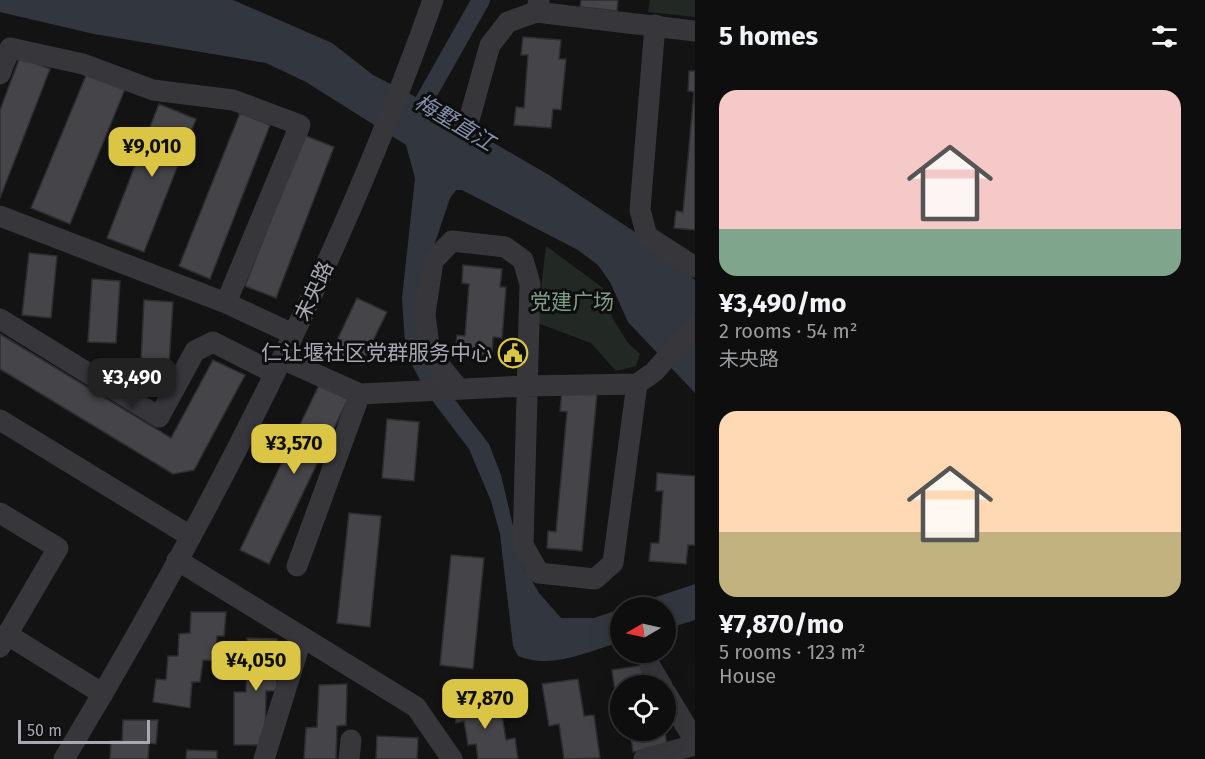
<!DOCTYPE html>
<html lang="en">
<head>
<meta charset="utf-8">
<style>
	:root { --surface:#0e0e0f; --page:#1c1c1d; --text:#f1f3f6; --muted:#9b9c9e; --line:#2e2e2f; --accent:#dac545 }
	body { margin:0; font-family:"Fira Sans","Noto Sans SC",sans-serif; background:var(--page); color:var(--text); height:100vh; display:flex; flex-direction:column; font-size:22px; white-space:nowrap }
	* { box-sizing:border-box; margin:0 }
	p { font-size:20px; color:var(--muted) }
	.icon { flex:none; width:33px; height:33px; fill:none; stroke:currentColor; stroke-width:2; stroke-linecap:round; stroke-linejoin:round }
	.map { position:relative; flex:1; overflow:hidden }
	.panel { display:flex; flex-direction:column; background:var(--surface); width:510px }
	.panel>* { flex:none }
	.needle { width:39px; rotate:261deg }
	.controls { position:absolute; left:610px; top:597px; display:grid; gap:12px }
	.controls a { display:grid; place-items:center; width:66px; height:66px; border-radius:50%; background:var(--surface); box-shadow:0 6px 24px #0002,0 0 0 2px var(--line); font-size:30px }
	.scale { position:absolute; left:18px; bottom:15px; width:132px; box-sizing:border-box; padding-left:6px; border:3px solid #a6a8b3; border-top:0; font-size:16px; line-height:21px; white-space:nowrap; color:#a6a8b3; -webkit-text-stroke:4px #0e0e0f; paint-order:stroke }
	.price { position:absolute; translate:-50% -51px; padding:0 14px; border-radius:12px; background:var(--accent); color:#111; font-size:20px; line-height:39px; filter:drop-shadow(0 2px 3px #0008) }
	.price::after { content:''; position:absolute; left:50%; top:36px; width:18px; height:14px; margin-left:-9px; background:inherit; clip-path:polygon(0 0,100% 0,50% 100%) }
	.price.active { background:#222; color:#fff }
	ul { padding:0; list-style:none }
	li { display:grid; align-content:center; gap:12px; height:318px; padding:0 24px }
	li span { display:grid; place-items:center; height:186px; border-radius:18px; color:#555 }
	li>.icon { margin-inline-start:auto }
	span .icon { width:108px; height:108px; fill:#fffc; stroke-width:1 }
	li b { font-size:26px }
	h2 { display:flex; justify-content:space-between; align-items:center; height:72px; padding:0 24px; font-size:26px }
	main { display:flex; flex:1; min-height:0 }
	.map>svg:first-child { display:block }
	.green { fill:#222824 }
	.water { fill:#32373f }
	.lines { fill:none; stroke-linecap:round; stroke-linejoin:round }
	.canal { stroke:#32373f; stroke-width:18 }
	.building { fill:#454549; stroke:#2e2d30; stroke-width:1.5 }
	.minor { stroke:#36363b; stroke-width:21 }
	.labels { text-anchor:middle; stroke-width:6; stroke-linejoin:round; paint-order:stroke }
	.street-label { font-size:21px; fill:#a6a8b3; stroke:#0e0e0f }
	.park-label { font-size:21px; fill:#7f9c87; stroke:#0e0e0f }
	.poi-label { font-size:21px; fill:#a6a8b3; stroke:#0e0e0f; text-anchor:end }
	.water-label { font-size:22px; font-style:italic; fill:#818faa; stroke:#0e0e0f }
</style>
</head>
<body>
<main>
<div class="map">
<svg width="695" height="759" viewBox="0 0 695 759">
	<rect width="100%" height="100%" fill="#131314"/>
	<path class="green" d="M 650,0 L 695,0 L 695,17 L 648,12 Z
		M 546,246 L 603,288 L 613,319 L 628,343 L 640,354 L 636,366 L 616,371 L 591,343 L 537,323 Z"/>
	<path class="water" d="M 0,0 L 233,0 L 332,43 L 373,75 L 445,112 L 452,119 L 549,175 L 644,238 L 695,280 L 695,393 L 628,322 L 610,282 L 598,265 L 578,250 L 462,190 L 456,190 L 450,198 L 422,282 L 442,383 L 489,444 L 501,475 L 522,564 L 539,593 L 561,618 L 594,618 L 621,609 L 621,642 C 588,651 552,670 518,656 L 513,646 L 500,534 L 491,501 L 469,449 L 428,395 L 412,365 L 405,343 L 402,298 L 415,178 L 406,145 L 306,82 L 266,63 L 94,34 L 0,12 Z
		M 695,584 L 695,620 L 666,629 L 666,608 L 626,607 Z"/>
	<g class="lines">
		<path class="canal" d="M 412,122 L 481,0"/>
	</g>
	<path class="building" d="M 581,0 L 618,0 L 617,11 L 580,7 Z
		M 523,37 L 561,40 L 559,59 L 566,59 L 561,110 L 553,109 L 551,128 L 514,125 L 516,107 L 524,108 L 528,55 L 521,55 Z
		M 20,57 L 50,69 L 0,198 L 0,110 Z
		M 689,71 L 695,71 L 695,230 L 674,228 L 676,211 L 683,212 L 694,92 L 688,91 Z
		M 87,73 L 125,89 L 70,224 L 31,208 Z
		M 159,104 L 196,119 L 144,252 L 107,238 Z
		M 240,113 L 270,125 L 210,279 L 179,266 Z
		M 304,135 L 334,147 L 276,298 L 245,286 Z
		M 29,253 L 57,256 L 51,318 L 22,315 Z
		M 463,265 L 502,269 L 500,287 L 506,287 L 502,338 L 493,337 L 492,356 L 455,353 L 457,335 L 465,336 L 469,284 L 462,283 Z
		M 92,279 L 120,281 L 116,343 L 88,342 Z
		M 357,298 L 387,312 L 361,365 L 332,351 Z
		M 144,300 L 173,302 L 169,364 L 141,362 Z
		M 0,334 L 171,438 L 213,360 L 245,375 L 194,470 L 173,474 L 0,369 Z
		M 319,385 L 348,399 L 269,564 L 240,550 Z
		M 562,391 L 597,394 L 582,551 L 547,548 L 548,531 L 556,532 L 567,412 L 560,411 Z
		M 387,419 L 419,422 L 414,481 L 382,478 Z
		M 657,473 L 695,476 L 695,545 L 688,545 L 686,564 L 649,561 L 651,543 L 659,543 L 663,491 L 656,491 Z
		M 349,513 L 381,516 L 370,627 L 337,623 Z
		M 451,555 L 484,558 L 473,669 L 440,665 Z
		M 191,612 L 226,612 L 224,636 L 217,636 L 215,661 L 203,660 L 200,682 L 192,682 L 190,708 L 153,702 L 156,679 L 166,680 L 168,656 L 178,656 L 179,634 L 190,633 Z
		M 247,638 L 277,639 L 277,691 L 266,691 L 265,745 L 234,745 L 234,692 L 246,692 Z
		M 645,665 L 648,686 L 621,686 L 621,710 L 618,711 L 612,670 Z
		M 578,679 L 584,716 L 594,715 L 600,758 L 564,759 L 559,724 L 549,726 L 542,684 Z
		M 347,684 L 346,725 L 337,726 L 336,759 L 304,759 L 306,728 L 317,727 L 319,685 Z
		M 489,697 L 492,717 L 502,715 L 506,740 L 515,738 L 518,759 L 478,759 L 476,744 L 468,745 L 464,721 L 456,723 L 453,703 Z
		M 123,720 L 158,720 L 156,744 L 149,743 L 148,759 L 110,759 L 111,741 L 122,741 Z
		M 630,730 L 665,730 L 667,747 L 633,752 Z
		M 377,736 L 418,738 L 417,759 L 376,759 Z
		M 187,750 L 217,751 L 217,759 L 186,759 Z"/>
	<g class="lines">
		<path class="minor" d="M 536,12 L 695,31
			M 655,25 L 640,210 L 647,236 L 695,267
			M 0,74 L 10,48 L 83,64 L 153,90 L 233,100 L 300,125 L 226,303
			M 469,120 L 490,45 L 508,22 L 536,12 L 539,0
			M 0,216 L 226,303 L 293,334
			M 0,319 L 159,417 L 195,351 L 213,342 L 274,373
			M 282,359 L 360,394 L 526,386 L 637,384 L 654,372 L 695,326
			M 459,389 L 430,354 L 425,314 L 433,261 L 452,241 L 505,247 L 523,260 L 530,284 L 523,545 L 539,573 L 595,579 L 613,563 L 637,384
			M 0,420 L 190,536
			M 0,513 L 58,548 L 0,647
			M 177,560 L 416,707 L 452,759
			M 297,566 L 360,394
			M 8,635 L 103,694
			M 650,666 L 662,686
			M 666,693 L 695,741
			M 64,759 C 209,518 339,265 433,0
			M 264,759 L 302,637
			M 349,759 L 351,740
			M 644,759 L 695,745"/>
	</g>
	<defs>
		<g id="civic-ring" transform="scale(1.5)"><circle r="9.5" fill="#0e0e0f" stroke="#dac545" stroke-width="1.5"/><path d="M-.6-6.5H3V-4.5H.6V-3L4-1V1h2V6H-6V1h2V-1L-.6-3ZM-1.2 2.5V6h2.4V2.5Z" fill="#dac545"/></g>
	</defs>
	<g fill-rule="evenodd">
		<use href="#civic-ring" x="513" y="353"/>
	</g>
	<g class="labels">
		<g class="street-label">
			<text transform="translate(314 291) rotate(-65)" y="7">未央路</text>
		</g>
		<g class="park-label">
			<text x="572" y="309">党建广场</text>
		</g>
		<g class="poi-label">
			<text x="492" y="360">仁让堰社区党群服务中心</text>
		</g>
		<g class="water-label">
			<text transform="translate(455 122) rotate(31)" y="8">梅墅直江</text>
		</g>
	</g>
</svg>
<div class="controls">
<a><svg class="needle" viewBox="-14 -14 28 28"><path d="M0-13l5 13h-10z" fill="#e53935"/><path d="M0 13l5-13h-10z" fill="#9b9c9e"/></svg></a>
<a><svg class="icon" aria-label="locate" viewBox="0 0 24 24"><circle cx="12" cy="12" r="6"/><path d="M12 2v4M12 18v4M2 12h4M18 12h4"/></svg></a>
</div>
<div class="scale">50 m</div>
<b class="price" style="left:152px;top:178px">¥9,010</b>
<b class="price active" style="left:132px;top:409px">¥3,490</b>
<b class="price" style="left:294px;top:475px">¥3,570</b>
<b class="price" style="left:256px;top:692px">¥4,050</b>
<b class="price" style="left:485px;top:730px">¥7,870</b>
</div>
<section class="panel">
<h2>5 homes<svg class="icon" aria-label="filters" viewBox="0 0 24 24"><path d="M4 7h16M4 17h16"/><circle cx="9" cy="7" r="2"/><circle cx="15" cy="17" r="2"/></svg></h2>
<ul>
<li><span style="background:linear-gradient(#f6c9c9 75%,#7fa58c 0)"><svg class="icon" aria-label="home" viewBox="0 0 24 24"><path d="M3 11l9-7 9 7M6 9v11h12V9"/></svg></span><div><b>¥3,490/mo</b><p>2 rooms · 54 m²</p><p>未央路</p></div></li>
<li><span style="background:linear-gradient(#ffd9b3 65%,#c2b280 0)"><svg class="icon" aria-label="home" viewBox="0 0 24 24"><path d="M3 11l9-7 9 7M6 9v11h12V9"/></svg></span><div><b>¥7,870/mo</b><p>5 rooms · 123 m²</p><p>House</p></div></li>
</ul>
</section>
</main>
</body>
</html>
